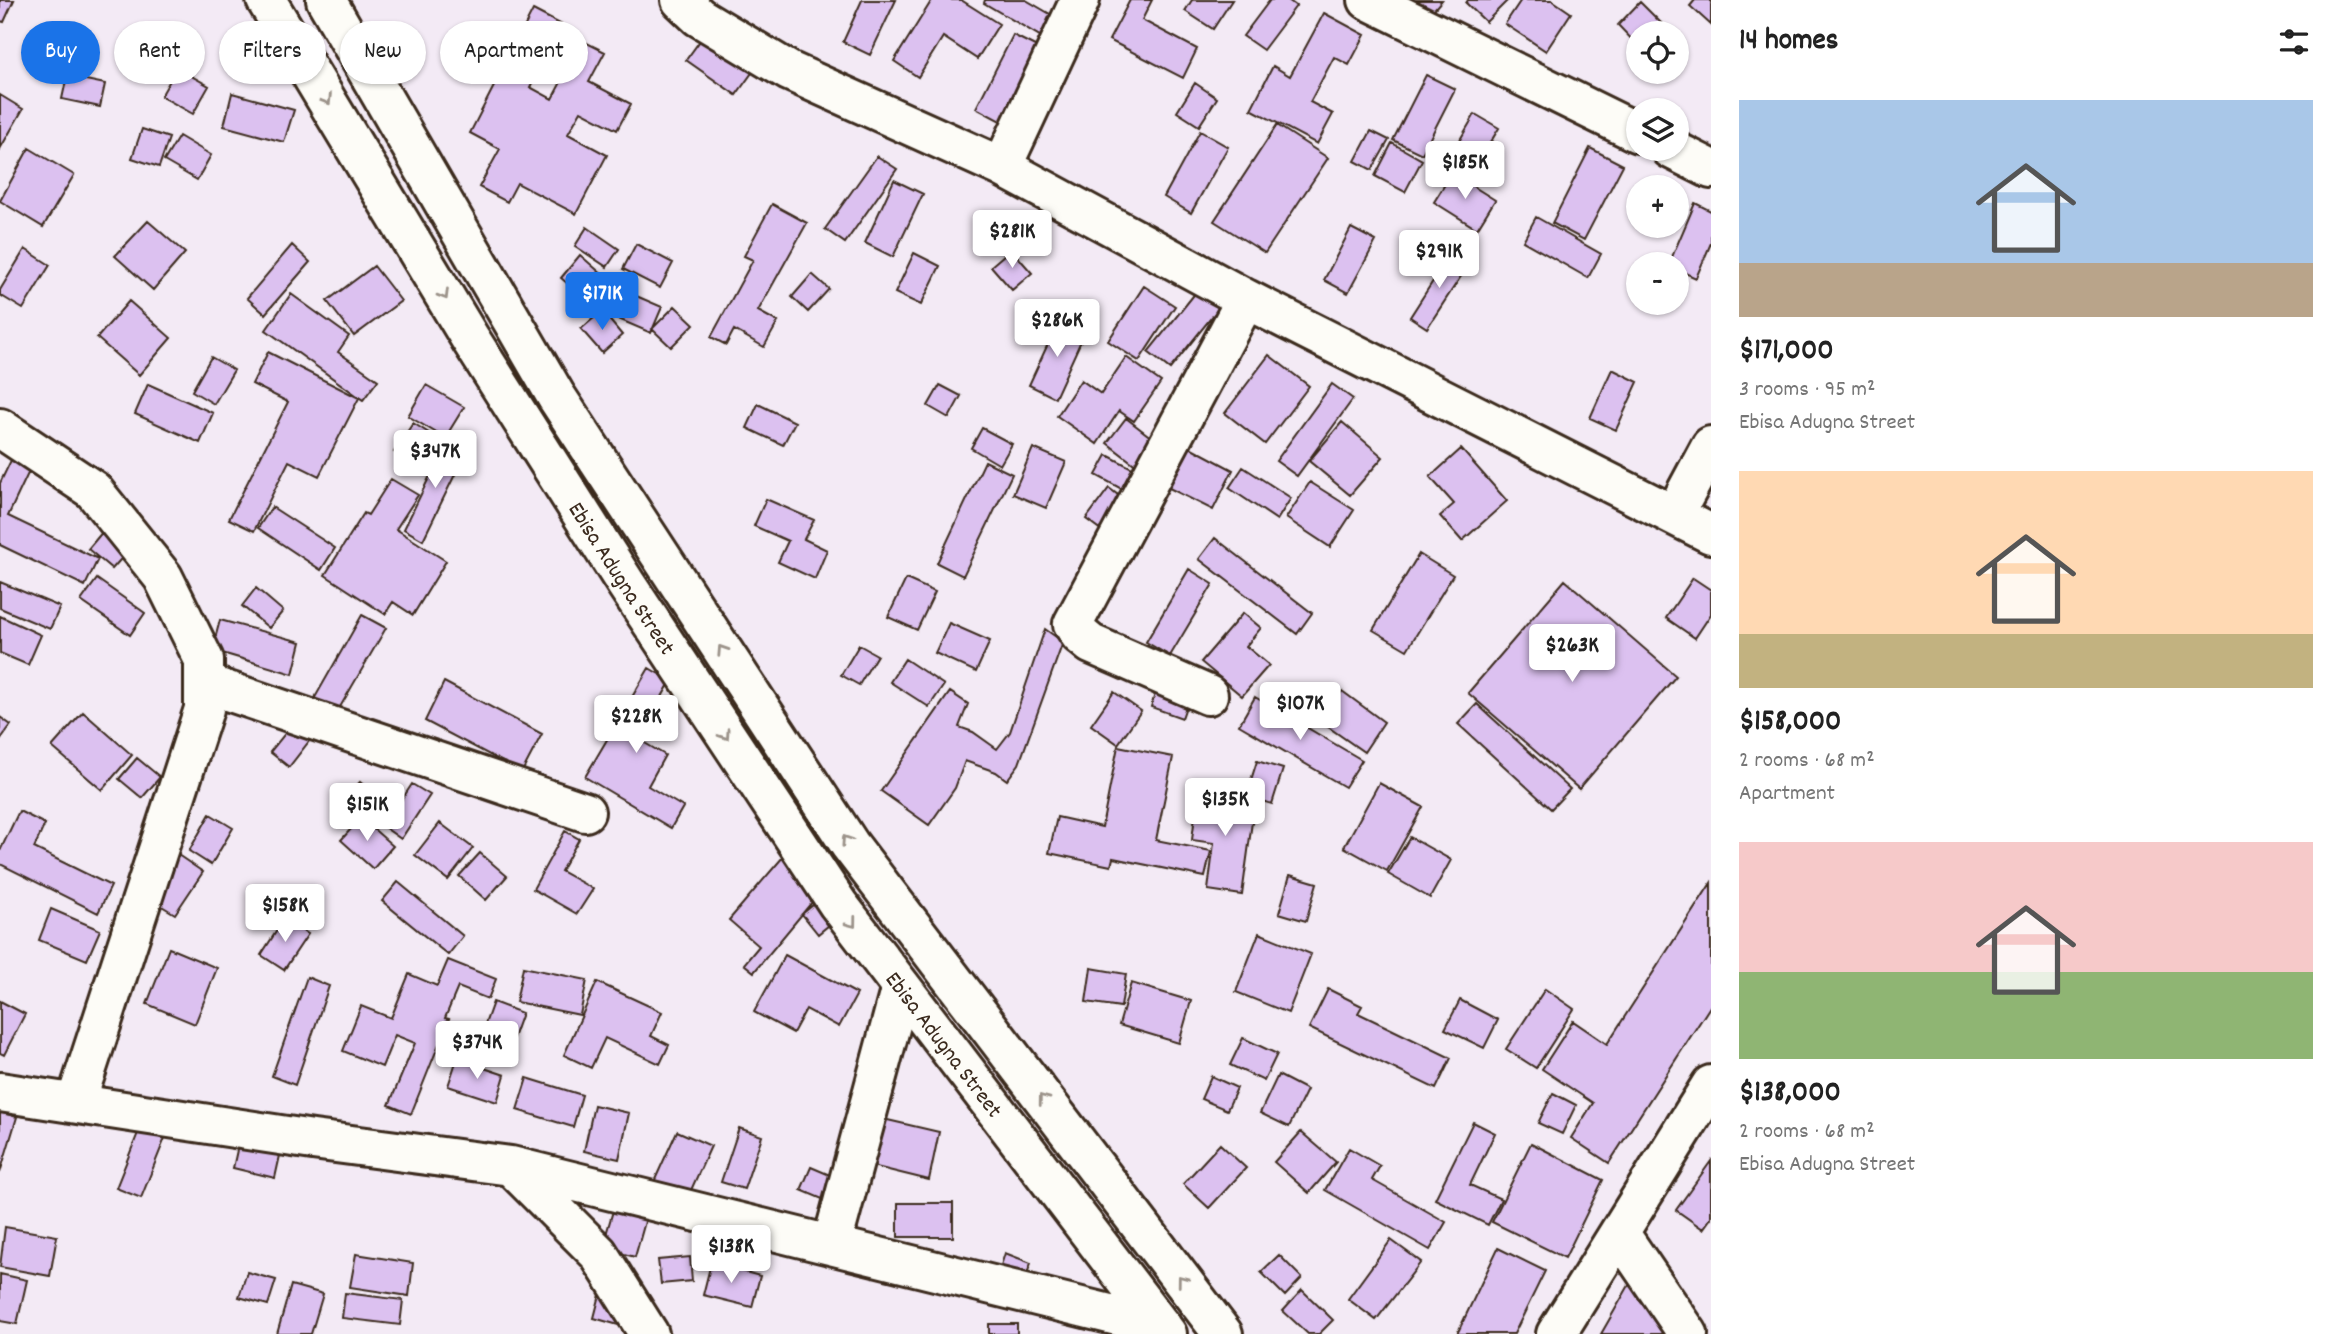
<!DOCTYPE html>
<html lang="en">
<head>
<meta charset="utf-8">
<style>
	:root { --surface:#fff; --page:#f2f2f2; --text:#222; --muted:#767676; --accent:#1a73e8 }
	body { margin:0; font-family:Dekko,sans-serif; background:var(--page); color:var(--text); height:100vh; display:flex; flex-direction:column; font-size:26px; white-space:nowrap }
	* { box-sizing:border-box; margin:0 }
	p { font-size:23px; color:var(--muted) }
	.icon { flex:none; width:38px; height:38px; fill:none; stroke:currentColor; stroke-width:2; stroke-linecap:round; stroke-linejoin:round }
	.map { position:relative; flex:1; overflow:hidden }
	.panel { display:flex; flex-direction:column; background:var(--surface); width:630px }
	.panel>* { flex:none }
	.guide { position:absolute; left:21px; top:21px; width:665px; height:63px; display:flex; gap:14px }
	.fabs { position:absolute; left:1626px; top:21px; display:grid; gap:14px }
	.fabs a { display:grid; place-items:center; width:63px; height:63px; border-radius:50%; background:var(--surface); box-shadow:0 2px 5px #0004; font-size:35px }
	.price { position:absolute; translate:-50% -60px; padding:0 16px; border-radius:7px; background:#fff; color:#222; font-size:23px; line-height:46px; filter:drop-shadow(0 2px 4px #0008) }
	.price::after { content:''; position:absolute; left:50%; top:42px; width:21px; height:16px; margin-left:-10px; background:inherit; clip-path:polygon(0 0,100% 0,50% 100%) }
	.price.selected { background:var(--accent); color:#fff }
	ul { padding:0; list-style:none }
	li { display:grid; align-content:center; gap:14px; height:371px; padding:0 28px }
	li span { display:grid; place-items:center; height:217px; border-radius:0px; color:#555 }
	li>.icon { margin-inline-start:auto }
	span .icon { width:126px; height:126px; fill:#fffc; stroke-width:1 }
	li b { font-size:30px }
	h2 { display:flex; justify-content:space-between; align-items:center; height:84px; padding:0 28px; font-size:30px }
	.chip { padding:0 24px; border-radius:32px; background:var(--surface); box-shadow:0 2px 5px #0004; font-size:24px; line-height:63px }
	.chip.selected { background:var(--accent); color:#fff }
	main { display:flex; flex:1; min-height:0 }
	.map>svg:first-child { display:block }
	.building { fill:#dcc1f0; stroke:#3b2a1e; stroke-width:2 }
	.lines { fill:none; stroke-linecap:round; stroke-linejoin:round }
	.minor-casing { stroke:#3b2a1e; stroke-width:44 }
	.major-casing { stroke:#3b2a1e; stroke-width:44 }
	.minor { stroke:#fdfcf7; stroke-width:38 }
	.major { stroke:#fdfcf7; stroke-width:38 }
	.oneway { stroke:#9c938a }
	.labels { text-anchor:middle; stroke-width:5; stroke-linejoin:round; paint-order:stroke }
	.street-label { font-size:23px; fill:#3b2a1e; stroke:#fdfcf7 }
</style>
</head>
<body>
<main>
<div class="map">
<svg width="1711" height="1334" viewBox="0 0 1711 1334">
	<rect width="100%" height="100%" fill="#f3eaf5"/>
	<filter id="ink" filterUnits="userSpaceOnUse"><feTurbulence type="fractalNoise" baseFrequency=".0143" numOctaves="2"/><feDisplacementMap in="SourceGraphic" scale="14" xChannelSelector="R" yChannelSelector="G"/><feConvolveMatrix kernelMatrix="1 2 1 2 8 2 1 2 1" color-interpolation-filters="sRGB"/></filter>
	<g filter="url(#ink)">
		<path class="building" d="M 0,0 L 14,0 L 4,22 L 0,21 Z
			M 862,0 L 896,0 L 870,55 L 843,42 Z
			M 932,0 L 961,0 L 999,24 L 977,59 L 943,37 L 918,77 L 894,61 Z
			M 985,0 L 1026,0 L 1057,18 L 1045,39 L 984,3 Z
			M 1130,0 L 1152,0 L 1142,20 L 1197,49 L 1183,78 L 1109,40 Z
			M 1192,0 L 1232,0 L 1213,29 L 1185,11 Z
			M 1270,0 L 1288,0 L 1296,6 L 1263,50 L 1243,36 Z
			M 1415,0 L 1442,0 L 1430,14 Z
			M 1468,0 L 1508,0 L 1486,22 L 1466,3 Z
			M 1521,0 L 1552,0 L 1571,13 L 1546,51 L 1505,24 Z
			M 1695,0 L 1711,0 L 1711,25 L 1690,6 Z
			M 1640,2 L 1668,30 L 1664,33 L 1638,33 L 1638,46 L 1618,25 Z
			M 533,10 L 562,25 L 530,87 L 552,99 L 583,41 L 605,52 L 589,82 L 631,104 L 617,130 L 581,111 L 568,134 L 607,155 L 576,214 L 517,183 L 507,202 L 479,187 L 500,149 L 470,133 Z
			M 1324,13 L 1365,35 L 1349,65 L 1334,57 L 1310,102 L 1333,114 L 1317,144 L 1251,109 L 1273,66 L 1290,76 Z
			M 710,27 L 759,63 L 736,95 L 686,60 Z
			M 1013,35 L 1041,49 L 1004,123 L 976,108 Z
			M 177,68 L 209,86 L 193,114 L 161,96 Z
			M 1426,75 L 1455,89 L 1422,154 L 1393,140 Z
			M 67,76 L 105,84 L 100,107 L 62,99 Z
			M 1195,83 L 1217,98 L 1199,126 L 1177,112 Z
			M 232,93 L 294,110 L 284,142 L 224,126 Z
			M 0,95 L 23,109 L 0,149 Z
			M 1475,114 L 1499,128 L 1467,181 L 1444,167 Z
			M 1277,125 L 1328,158 L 1265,253 L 1214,221 Z
			M 142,129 L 169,138 L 159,167 L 132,158 Z
			M 1200,131 L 1228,147 L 1191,213 L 1164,197 Z
			M 1371,131 L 1389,140 L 1372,170 L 1355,161 Z
			M 179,136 L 211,155 L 197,180 L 164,161 Z
			M 1392,143 L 1422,160 L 1405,192 L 1375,176 Z
			M 29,148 L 74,175 L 43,227 L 0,201 Z
			M 1590,148 L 1623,165 L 1584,240 L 1552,223 Z
			M 877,156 L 897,169 L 845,243 L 825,229 Z
			M 1452,173 L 1495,200 L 1477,229 L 1434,202 Z
			M 894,180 L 923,194 L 893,257 L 865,243 Z
			M 1695,203 L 1711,211 L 1711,243 L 1696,278 L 1676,269 L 1676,264 L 1669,264 Z
			M 772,204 L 807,223 L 758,311 L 778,322 L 764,347 L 734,330 L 726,345 L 711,337 L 753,260 L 744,256 Z
			M 1536,217 L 1601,254 L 1588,278 L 1523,241 Z
			M 148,221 L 185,253 L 153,290 L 115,256 Z
			M 587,227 L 619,249 L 607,267 L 575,246 Z
			M 1351,228 L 1376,241 L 1348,293 L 1324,280 Z
			M 636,244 L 673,263 L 660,288 L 623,269 Z
			M 292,245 L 310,262 L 265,314 L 247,298 Z
			M 25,249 L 50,265 L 23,309 L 0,295 L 0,290 Z
			M 1011,249 L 1032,273 L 1012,290 L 991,266 Z
			M 914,253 L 940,266 L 921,305 L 895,293 Z
			M 1451,253 L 1469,264 L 1427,328 L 1410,317 Z
			M 580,255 L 603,275 L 584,298 L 561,278 Z
			M 374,266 L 401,301 L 354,336 L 327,301 Z
			M 812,274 L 829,289 L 808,312 L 792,297 Z
			M 1144,286 L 1175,306 L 1139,361 L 1108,341 Z
			M 1197,291 L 1219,308 L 1170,369 L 1148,352 Z
			M 627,292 L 662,307 L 651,333 L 616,318 Z
			M 291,294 L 349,336 L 338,352 L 378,380 L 363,400 L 266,330 Z
			M 129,301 L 171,338 L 139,375 L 97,338 Z
			M 675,306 L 694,324 L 671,347 L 652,329 Z
			M 602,311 L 622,335 L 602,353 L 581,329 Z
			M 1059,320 L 1085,332 L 1055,398 L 1029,385 Z
			M 268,352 L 359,398 L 319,476 L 289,461 L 254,531 L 229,519 L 288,402 L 252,384 Z
			M 1269,355 L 1309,386 L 1265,444 L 1225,413 Z
			M 211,357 L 234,370 L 214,404 L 192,391 Z
			M 1126,357 L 1161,382 L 1134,421 L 1119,411 L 1097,444 L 1057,416 L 1081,380 L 1101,394 Z
			M 1612,369 L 1638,382 L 1616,430 L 1590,418 Z
			M 148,384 L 213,413 L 200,443 L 135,414 Z
			M 1332,384 L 1353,399 L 1297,476 L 1276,461 Z
			M 426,385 L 464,407 L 445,438 L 408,416 Z
			M 940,385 L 961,396 L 949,418 L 928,406 Z
			M 758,404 L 795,422 L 783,445 L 747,428 Z
			M 1126,418 L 1161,445 L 1142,470 L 1107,443 Z
			M 1342,422 L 1383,457 L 1350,495 L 1309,461 Z
			M 413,423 L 443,442 L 424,472 L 394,452 Z
			M 982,428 L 1012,444 L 1000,465 L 971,448 Z
			M 447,441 L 467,450 L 423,540 L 404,529 Z
			M 1188,446 L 1233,470 L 1213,510 L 1167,487 Z
			M 1033,448 L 1066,462 L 1046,508 L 1013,494 Z
			M 1461,449 L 1507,501 L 1462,541 L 1440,516 L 1454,504 L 1430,477 Z
			M 1107,455 L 1138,471 L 1127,492 L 1096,475 Z
			M 13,456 L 32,465 L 8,516 L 98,559 L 85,586 L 0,545 L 0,483 Z
			M 985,461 L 1012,474 L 963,576 L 937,563 Z
			M 1243,467 L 1291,498 L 1277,520 L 1229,488 Z
			M 391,479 L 418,495 L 396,529 L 446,561 L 413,615 L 393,602 L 385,614 L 325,575 L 364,513 L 368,515 Z
			M 1310,482 L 1354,510 L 1330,547 L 1286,518 Z
			M 1109,488 L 1127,502 L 1105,533 L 1086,519 Z
			M 766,499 L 814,520 L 804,539 L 827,550 L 815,579 L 778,562 L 788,541 L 754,526 Z
			M 272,507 L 335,548 L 321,570 L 258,528 Z
			M 104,530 L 128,551 L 112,569 L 88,549 Z
			M 1215,538 L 1312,613 L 1297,634 L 1199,559 Z
			M 1419,554 L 1453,575 L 1407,650 L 1373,630 Z
			M 1189,569 L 1213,584 L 1170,656 L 1146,642 Z
			M 1693,578 L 1711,590 L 1711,614 L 1695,638 L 1666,618 Z
			M 97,579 L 145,613 L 130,635 L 81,601 Z
			M 906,579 L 935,592 L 917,630 L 888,617 Z
			M 1565,580 L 1676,676 L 1579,789 L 1468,693 Z
			M 0,582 L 60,607 L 50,629 L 0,608 Z
			M 256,588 L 283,611 L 269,628 L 242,606 Z
			M 1243,613 L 1261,628 L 1246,646 L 1269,665 L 1242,696 L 1201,662 Z
			M 362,615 L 386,628 L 336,714 L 313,701 Z
			M 0,616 L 41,635 L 28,665 L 0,653 Z
			M 220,620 L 301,642 L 293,674 L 212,650 Z
			M 949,623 L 990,641 L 976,672 L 935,653 Z
			M 1045,629 L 1063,642 L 1019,764 L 1007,780 L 996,772 L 965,761 L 955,788 L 929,825 L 881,791 L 950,692 L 968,704 L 959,727 L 973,732 L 997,749 L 1010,732 Z
			M 859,645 L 877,655 L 859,685 L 841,675 Z
			M 905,659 L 944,685 L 929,707 L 890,682 Z
			M 649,668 L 671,681 L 638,739 L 665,755 L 648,786 L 683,807 L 671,828 L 585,777 Z
			M 444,682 L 542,734 L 522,772 L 425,721 Z
			M 1158,684 L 1190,695 L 1182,718 L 1151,707 Z
			M 1342,691 L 1384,722 L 1364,752 L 1321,722 Z
			M 1114,692 L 1141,711 L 1118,744 L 1091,725 Z
			M 1296,692 L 1316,705 L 1303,725 L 1282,712 Z
			M 1255,697 L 1362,760 L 1345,787 L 1239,725 Z
			M 1477,704 L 1570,789 L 1551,809 L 1458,724 Z
			M 83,712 L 132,755 L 102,790 L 52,747 Z
			M 0,717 L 11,725 L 0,740 Z
			M 291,726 L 310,740 L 289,767 L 270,752 Z
			M 1118,746 L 1173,757 L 1156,840 L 1211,851 L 1205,877 L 1113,858 L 1111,866 L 1049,853 L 1057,817 L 1102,827 Z
			M 137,758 L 160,777 L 142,798 L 119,779 Z
			M 1257,761 L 1283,769 L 1272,804 L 1246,796 Z
			M 360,782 L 375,795 L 348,826 L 333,813 Z
			M 1379,783 L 1423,807 L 1387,871 L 1344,847 Z
			M 412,784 L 430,795 L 401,839 L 384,827 Z
			M 1198,791 L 1255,800 L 1242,895 L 1208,890 L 1214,843 L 1192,840 Z
			M 19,811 L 45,824 L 34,848 L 111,886 L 98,913 L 0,864 L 0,851 Z
			M 210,814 L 233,828 L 211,865 L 189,851 Z
			M 361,818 L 393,846 L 373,869 L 341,840 Z
			M 440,823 L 473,848 L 448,880 L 415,855 Z
			M 565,831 L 579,839 L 561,871 L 593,889 L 577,914 L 533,889 Z
			M 1410,837 L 1451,860 L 1430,898 L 1388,874 Z
			M 480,853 L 507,876 L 486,900 L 459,876 Z
			M 178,855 L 203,872 L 175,914 L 150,899 Z
			M 783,857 L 822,890 L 754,972 L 744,964 L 759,946 L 729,920 Z
			M 1290,875 L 1317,883 L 1306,921 L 1279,913 Z
			M 398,882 L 463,936 L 448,955 L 382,901 Z
			M 1711,883 L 1711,1005 L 1609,1163 L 1571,1138 L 1593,1103 L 1542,1069 L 1573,1021 L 1607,1044 Z
			M 278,885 L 301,901 L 289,918 L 266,902 Z
			M 824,896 L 840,916 L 818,934 L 802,914 Z
			M 51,909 L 100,930 L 87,960 L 39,940 Z
			M 285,918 L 308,934 L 284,970 L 261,955 Z
			M 1259,933 L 1311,954 L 1288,1013 L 1236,992 Z
			M 169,948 L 217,968 L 195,1024 L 147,1004 Z
			M 785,955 L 857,994 L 839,1027 L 806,1009 L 793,1033 L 754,1012 Z
			M 448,960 L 496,979 L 488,999 L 458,987 L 445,1018 L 449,1019 L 411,1114 L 389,1105 L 415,1043 L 395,1035 L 382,1067 L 343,1051 L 361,1006 L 391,1018 L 409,974 L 437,986 Z
			M 523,967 L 587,980 L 580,1015 L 516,1002 Z
			M 1091,968 L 1126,974 L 1121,1007 L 1086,1002 Z
			M 307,977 L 329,986 L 295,1085 L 272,1076 Z
			M 597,982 L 662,1012 L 651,1036 L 669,1045 L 660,1064 L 605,1038 L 591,1068 L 564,1055 Z
			M 1131,983 L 1191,1001 L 1179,1043 L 1119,1025 Z
			M 1328,989 L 1362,1006 L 1358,1013 L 1451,1058 L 1436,1089 L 1309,1028 Z
			M 1545,989 L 1574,1009 L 1536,1068 L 1506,1049 Z
			M 1460,1000 L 1498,1020 L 1484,1048 L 1445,1029 Z
			M 0,1001 L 25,1014 L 4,1055 L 0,1053 Z
			M 493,1002 L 522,1013 L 513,1038 L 484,1027 Z
			M 1243,1038 L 1277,1054 L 1264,1081 L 1230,1065 Z
			M 457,1059 L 505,1075 L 497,1102 L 448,1086 Z
			M 1278,1075 L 1307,1090 L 1289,1127 L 1260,1113 Z
			M 1211,1076 L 1237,1088 L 1227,1110 L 1201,1099 Z
			M 527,1078 L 582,1095 L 573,1127 L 517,1110 Z
			M 1553,1093 L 1576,1105 L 1562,1134 L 1538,1123 Z
			M 594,1105 L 629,1113 L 619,1159 L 584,1151 Z
			M 0,1112 L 17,1117 L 0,1173 Z
			M 879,1118 L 939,1132 L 929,1180 L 868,1165 Z
			M 1473,1122 L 1495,1133 L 1470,1185 L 1501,1199 L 1488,1225 L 1435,1199 Z
			M 140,1128 L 165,1138 L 141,1198 L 116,1188 Z
			M 739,1128 L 762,1136 L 744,1189 L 721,1182 Z
			M 677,1131 L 711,1146 L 687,1199 L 653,1184 Z
			M 1301,1132 L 1336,1162 L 1309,1193 L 1274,1162 Z
			M 239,1141 L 281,1151 L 275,1178 L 233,1168 Z
			M 1531,1143 L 1603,1180 L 1565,1258 L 1492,1222 Z
			M 1220,1144 L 1246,1168 L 1209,1208 L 1183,1184 Z
			M 1349,1148 L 1380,1166 L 1372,1180 L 1446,1222 L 1430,1250 L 1325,1190 Z
			M 1711,1161 L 1711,1218 L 1703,1229 L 1676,1210 Z
			M 811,1167 L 837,1178 L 827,1201 L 801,1190 Z
			M 620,1187 L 652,1197 L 635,1257 L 602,1248 Z
			M 898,1203 L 953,1203 L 953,1237 L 898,1237 Z
			M 5,1227 L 57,1236 L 50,1276 L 0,1267 Z
			M 1391,1240 L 1421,1262 L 1376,1320 L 1348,1299 Z
			M 1498,1248 L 1545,1271 L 1514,1334 L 1457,1334 Z
			M 1005,1253 L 1031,1263 L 1021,1290 L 996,1281 Z
			M 356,1254 L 413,1263 L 409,1296 L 350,1287 Z
			M 1279,1255 L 1302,1278 L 1285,1296 L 1261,1272 Z
			M 690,1257 L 692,1281 L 661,1284 L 658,1260 Z
			M 711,1263 L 760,1276 L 752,1307 L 703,1295 Z
			M 247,1272 L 276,1280 L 268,1305 L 239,1297 Z
			M 1636,1273 L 1670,1293 L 1655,1320 L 1679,1334 L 1601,1334 Z
			M 0,1274 L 27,1280 L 17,1324 L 0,1321 Z
			M 291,1285 L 323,1294 L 311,1334 L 277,1334 Z
			M 602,1287 L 629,1328 L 594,1318 Z
			M 1302,1290 L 1333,1320 L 1319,1334 L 1308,1334 L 1283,1311 Z
			M 345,1293 L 403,1300 L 400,1325 L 342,1318 Z
			M 989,1324 L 1017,1324 L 1017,1334 L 989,1334 Z"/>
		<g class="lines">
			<g class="minor-casing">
				<path id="minor" d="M 681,0 L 699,17 L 789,71 L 1002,167 L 1246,299 L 1711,534
					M 1368,0 L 1638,133
					M 1671,149 L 1711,169
					M 1002,167 L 1080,0
					M 0,428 L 93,490 L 163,577 L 204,660 L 204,709 L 76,1102
					M 1674,515 L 1711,446
					M 204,683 L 585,812
					M 1208,695 L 1091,644 L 1080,635 L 1073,624 L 1246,299
					M 0,1092 L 313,1140 L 511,1166 L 1162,1327
					M 511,1166 L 598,1253 L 649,1334
					M 1620,1234 L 1688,1334
					M 832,1244 L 901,987
					M 1556,1334 L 1711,1085"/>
			</g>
			<g class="major-casing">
				<g id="major">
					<path id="s1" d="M 266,0 L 471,340 L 626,584 L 838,904 L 1167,1334"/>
					<path d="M 326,0 L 556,396 L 850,845 L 1223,1334"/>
				</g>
			</g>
			<use href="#minor" class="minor"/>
			<use href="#major" class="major"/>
		</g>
		<defs><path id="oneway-chevron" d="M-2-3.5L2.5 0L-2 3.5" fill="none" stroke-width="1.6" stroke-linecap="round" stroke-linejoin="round" transform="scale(1.75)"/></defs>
		<g class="oneway">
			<use href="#oneway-chevron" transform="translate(327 100) rotate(59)"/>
			<use href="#oneway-chevron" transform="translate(444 295) rotate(59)"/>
			<use href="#oneway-chevron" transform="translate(722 650) rotate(-123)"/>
			<use href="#oneway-chevron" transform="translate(725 735) rotate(56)"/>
			<use href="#oneway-chevron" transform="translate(846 840) rotate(-124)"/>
			<use href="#oneway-chevron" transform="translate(852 923) rotate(53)"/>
			<use href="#oneway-chevron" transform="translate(1043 1099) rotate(-127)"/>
			<use href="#oneway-chevron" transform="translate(1182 1280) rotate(-127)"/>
		</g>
	</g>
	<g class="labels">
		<g class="street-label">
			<text dy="8" stroke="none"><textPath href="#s1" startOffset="679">Ebisa Adugna Street</textPath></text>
			<text dy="8" stroke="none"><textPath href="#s1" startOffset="1246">Ebisa Adugna Street</textPath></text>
		</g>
	</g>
</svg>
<div class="fabs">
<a><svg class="icon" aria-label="locate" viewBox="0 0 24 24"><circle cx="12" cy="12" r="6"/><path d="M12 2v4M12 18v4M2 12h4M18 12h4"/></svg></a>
<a><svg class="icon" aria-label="layers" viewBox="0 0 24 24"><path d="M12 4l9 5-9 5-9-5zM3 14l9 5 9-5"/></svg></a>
<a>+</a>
<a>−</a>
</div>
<b class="price" style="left:1465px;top:201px">$185K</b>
<b class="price" style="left:1012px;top:270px">$281K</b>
<b class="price" style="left:1439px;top:290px">$291K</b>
<b class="price selected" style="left:602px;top:332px">$171K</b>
<b class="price" style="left:1057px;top:359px">$286K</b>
<b class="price" style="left:435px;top:490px">$347K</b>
<b class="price" style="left:1572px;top:684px">$263K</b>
<b class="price" style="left:1300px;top:742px">$107K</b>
<b class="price" style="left:636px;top:755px">$228K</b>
<b class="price" style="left:1225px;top:838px">$135K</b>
<b class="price" style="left:367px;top:843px">$151K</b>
<b class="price" style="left:285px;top:944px">$158K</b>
<b class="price" style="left:477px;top:1081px">$374K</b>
<b class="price" style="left:731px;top:1285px">$138K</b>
<div class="guide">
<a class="chip selected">Buy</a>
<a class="chip">Rent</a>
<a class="chip">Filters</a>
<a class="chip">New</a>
<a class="chip">Apartment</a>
</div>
</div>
<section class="panel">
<h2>14 homes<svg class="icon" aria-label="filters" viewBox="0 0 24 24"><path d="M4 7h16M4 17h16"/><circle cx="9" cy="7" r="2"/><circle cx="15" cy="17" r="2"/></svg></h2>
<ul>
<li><span style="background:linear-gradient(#a9c7e8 75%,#b9a48a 0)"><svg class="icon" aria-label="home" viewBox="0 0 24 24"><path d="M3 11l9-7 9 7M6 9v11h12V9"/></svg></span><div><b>$171,000</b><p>3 rooms · 95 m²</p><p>Ebisa Adugna Street</p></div></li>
<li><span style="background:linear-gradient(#ffd9b3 75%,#c2b280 0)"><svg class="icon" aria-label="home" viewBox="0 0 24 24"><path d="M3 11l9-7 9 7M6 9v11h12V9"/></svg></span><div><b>$158,000</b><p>2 rooms · 68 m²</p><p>Apartment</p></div></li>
<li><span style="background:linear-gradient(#f6c9c9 60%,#8fb573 0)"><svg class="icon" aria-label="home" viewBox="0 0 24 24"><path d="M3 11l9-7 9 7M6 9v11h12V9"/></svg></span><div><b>$138,000</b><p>2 rooms · 68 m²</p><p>Ebisa Adugna Street</p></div></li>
</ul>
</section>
</main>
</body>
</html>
